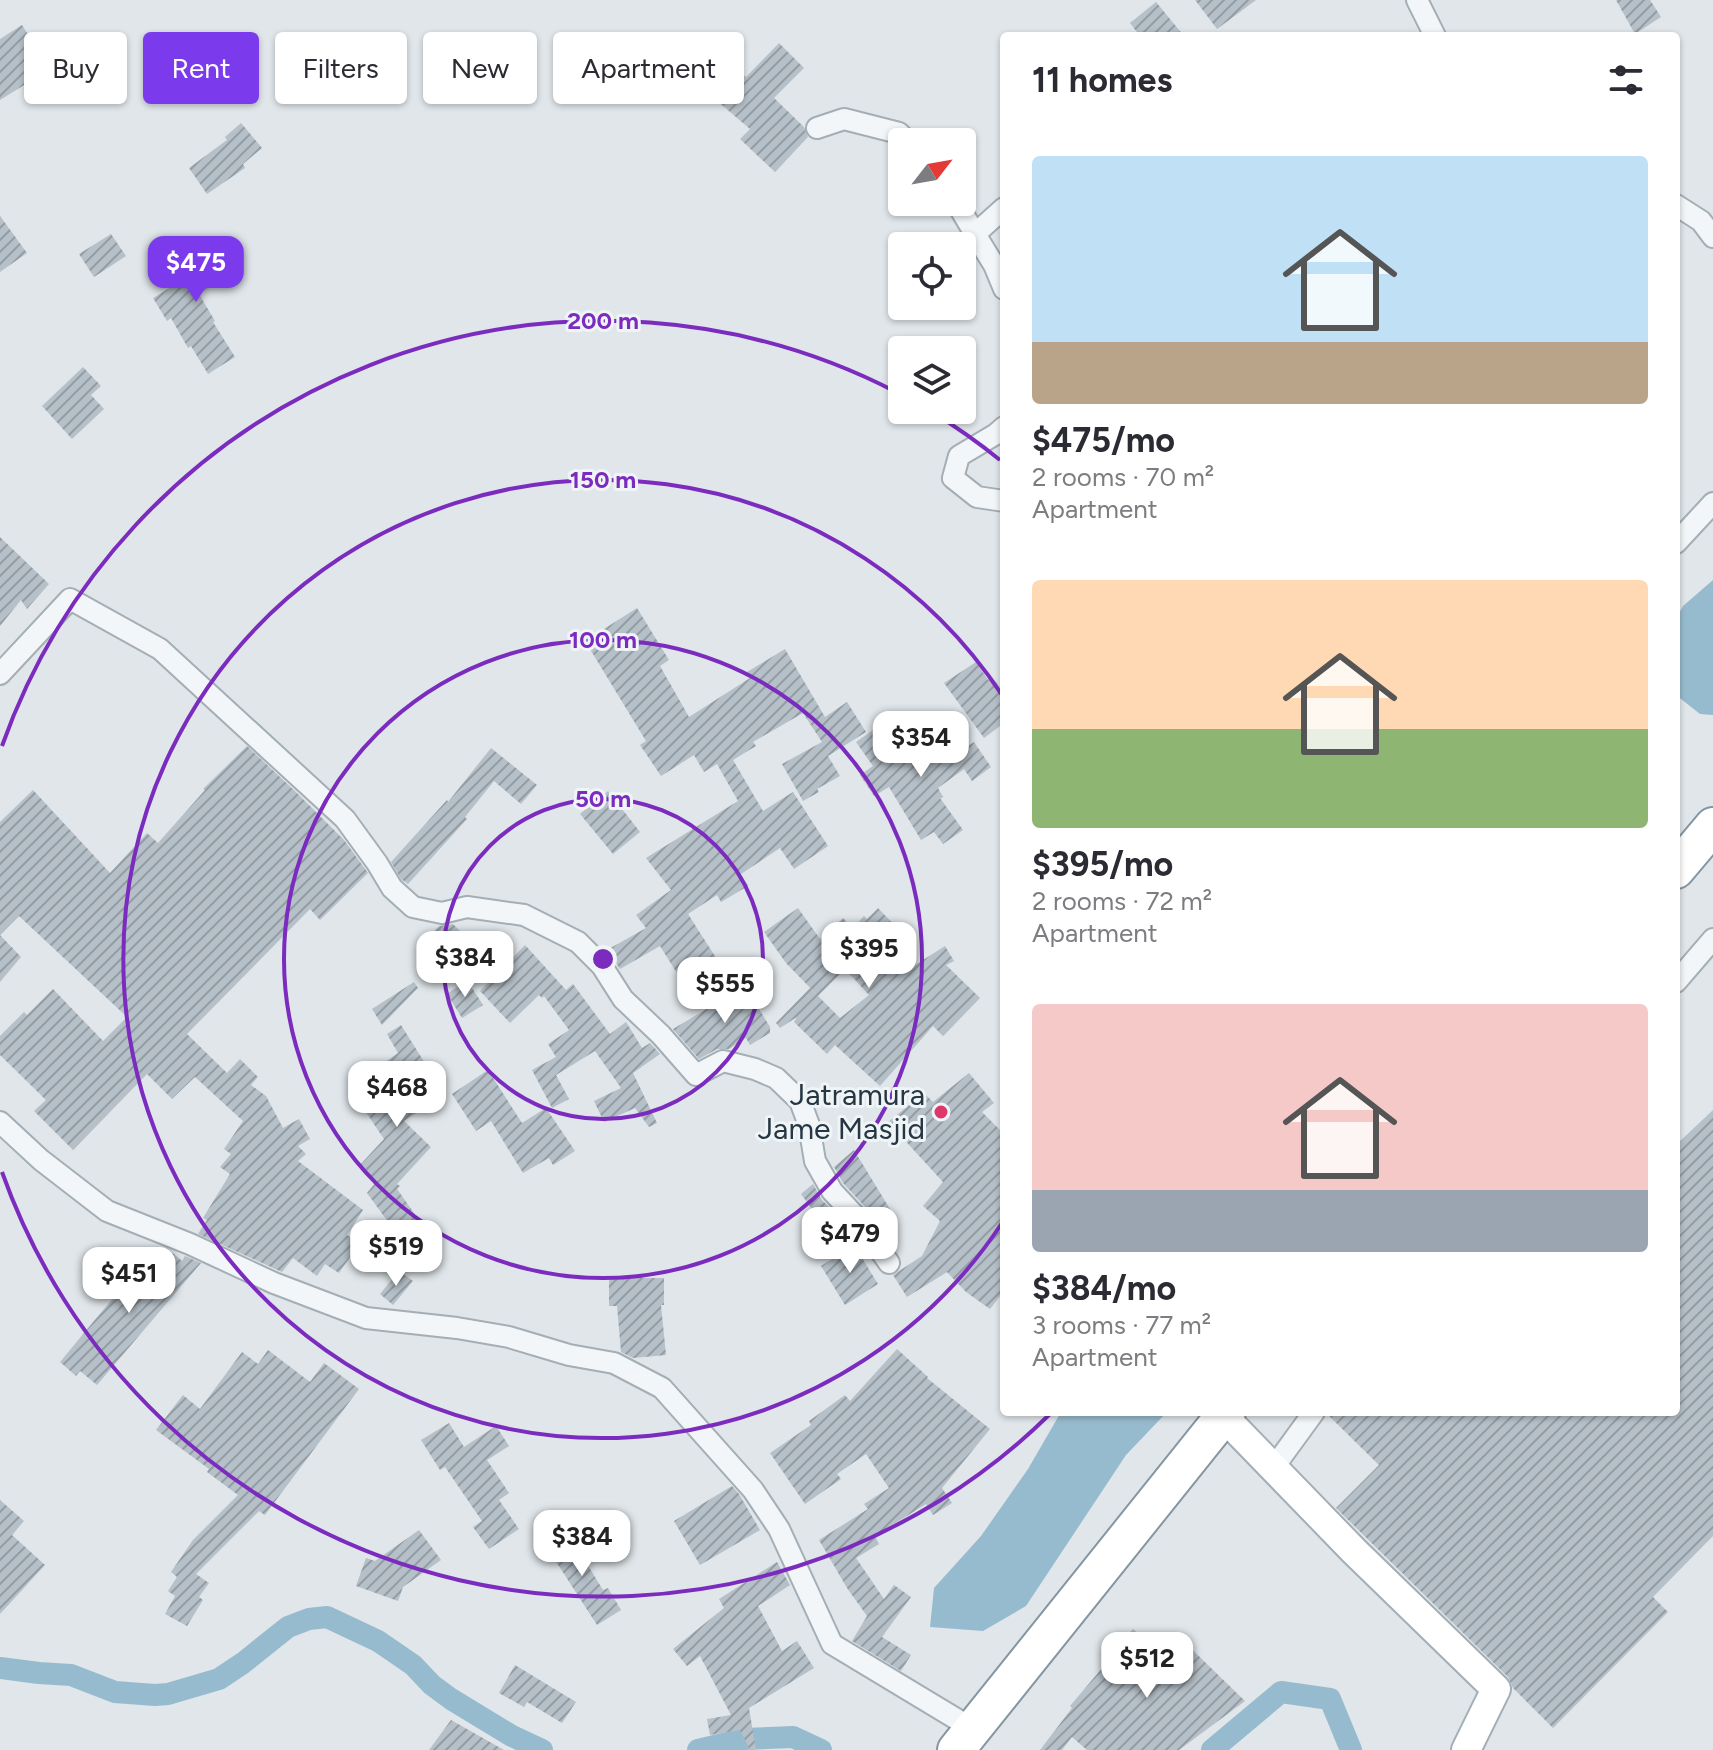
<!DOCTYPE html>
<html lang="en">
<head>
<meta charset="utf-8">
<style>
	:root { --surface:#fff; --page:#f2f2f3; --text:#2b2b33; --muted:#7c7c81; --accent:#7c3aed }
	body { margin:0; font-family:Figtree,sans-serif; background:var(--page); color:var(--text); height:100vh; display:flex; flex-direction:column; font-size:30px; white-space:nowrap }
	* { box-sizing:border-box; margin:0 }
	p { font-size:26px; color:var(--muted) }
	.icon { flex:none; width:44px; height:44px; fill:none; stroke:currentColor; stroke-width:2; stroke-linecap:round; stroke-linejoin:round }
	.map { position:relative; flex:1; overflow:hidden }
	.side { position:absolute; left:1000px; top:32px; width:680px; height:1384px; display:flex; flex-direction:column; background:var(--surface); border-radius:8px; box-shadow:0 2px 6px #0004 }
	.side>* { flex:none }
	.banner { position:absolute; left:24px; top:32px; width:760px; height:72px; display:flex; gap:16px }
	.needle { width:52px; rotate:59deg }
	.fabs { position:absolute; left:888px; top:128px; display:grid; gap:16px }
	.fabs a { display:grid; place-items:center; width:88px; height:88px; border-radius:8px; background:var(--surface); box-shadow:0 2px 6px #0004; font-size:40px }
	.price { position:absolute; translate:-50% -68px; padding:0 18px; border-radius:16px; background:#fff; color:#222; font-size:26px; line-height:52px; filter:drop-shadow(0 2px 4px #0008) }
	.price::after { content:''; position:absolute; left:50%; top:48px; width:24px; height:18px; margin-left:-12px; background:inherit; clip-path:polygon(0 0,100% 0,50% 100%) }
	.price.active { background:var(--accent); color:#fff }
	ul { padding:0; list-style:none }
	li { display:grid; align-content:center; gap:16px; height:424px; padding:0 32px }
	li span { display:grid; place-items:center; height:248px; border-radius:8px; color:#555 }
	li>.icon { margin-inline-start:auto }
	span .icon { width:144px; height:144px; fill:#fffc; stroke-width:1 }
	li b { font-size:34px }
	h2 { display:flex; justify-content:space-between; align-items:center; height:96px; padding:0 32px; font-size:34px }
	.chip { padding:0 28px; border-radius:8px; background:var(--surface); box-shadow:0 2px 6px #0004; font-size:28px; line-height:72px }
	.chip.active { background:var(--accent); color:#fff }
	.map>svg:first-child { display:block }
	.water { fill:#97bbce }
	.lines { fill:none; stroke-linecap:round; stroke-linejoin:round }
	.canal { stroke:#97bbce; stroke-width:22 }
	.building { fill:url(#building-hatch) }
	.street-casing { stroke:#a4aeb5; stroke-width:24 }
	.secondary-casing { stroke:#a4aeb5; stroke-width:32 }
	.highway-casing { stroke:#8596a2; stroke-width:40 }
	.street { stroke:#f3f6f8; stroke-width:20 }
	.secondary { stroke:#fff; stroke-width:28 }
	.highway { stroke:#fff; stroke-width:36 }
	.ring { fill:none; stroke:#7b2cbf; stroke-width:4 }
	.poi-dot { fill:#dc386c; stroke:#eff4f7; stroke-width:3 }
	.labels { text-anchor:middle; stroke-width:6; stroke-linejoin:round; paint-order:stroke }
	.poi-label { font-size:30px; fill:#263643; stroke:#eff4f7; text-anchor:end }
	.centre { fill:#7b2cbf; stroke:#eff4f7; stroke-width:4 }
	.ring-label { font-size:24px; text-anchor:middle; font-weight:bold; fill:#7b2cbf; stroke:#eff4f7; stroke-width:6; stroke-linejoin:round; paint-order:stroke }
</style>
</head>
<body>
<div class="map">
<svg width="1713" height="1750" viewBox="0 0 1713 1750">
	<defs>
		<pattern id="building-hatch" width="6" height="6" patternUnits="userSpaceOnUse" patternTransform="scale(2)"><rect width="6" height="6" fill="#b6c0c8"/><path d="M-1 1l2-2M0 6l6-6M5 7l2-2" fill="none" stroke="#949da4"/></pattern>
	</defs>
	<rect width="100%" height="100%" fill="#e0e6ea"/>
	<path class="water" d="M 1713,580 L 1713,715 L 1700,714 L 1676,695 L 1676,619 L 1683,606 Z
		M 1061,1412 L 1167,1412 L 1126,1455 L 1026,1606 L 983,1631 L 930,1627 L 934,1588 L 981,1536 L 1028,1469 Z"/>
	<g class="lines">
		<path class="canal" d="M 0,1668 L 39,1673 L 71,1675 L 115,1692 L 155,1695 L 168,1694 L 219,1679 L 243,1663 L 288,1627 L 309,1619 L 327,1617 L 378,1641 L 413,1665 L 432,1685 L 451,1699 L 512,1736 L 542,1750
			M 698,1750 L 744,1739 L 793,1737 L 821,1750
			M 1212,1750 L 1281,1692 L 1330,1699 L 1351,1750"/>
	</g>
	<path class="building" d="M 1195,0 L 1256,0 L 1217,29 Z
		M 1616,0 L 1650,0 L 1661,17 L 1635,34 Z
		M 1156,2 L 1184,36 L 1140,36 L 1130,23 Z
		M 22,25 L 50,69 L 0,100 L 0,39 Z
		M 701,37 L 746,77 L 779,43 L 804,68 L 774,98 L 804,127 L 808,137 L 775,172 L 740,139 L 750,129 L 676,66 Z
		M 241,123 L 262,148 L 243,164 L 245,168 L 207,194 L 189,168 L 227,140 L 225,137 Z
		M 0,216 L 27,253 L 0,272 Z
		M 111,234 L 126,256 L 94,277 L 79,254 Z
		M 212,236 L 226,259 L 208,271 L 216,283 L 199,294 L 215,321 L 213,322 L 235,357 L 208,374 L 191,346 L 188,348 L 171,318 L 167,321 L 153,298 L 173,286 L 167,277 L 184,267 L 174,251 L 188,242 L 192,248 Z
		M 83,367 L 101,386 L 91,395 L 104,409 L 72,439 L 42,406 Z
		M 0,537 L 49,584 L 27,609 L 21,600 L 0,626 Z
		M 637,608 L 669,660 L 660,666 L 689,717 L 750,678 L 747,672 L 785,649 L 825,717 L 847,702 L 866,732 L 828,756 L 840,776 L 817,789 L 819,792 L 803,801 L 782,764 L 822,742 L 803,713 L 753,742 L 756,746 L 733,760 L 763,811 L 793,792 L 828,846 L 794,869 L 780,848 L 741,874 L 748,886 L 721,902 L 717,895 L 688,914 L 720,964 L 685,986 L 660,946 L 620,969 L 607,950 L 646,928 L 636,915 L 671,890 L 646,858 L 738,801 L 717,764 L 704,772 L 694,755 L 661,776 L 640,745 L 646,741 L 585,641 Z
		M 976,662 L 988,680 L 992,677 L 1004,692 L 1004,723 L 984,738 L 944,683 Z
		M 930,729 L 950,758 L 974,742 L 991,767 L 972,781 L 964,769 L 938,788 L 943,797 L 940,798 L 963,830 L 943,844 L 934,832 L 921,840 L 889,787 L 874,796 L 860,775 L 873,766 L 856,742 L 873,730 L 890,755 Z
		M 247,746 L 297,793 L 344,840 L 368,873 L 320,920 L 310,909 L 187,1034 L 227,1073 L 240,1059 L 258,1077 L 251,1085 L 266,1096 L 283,1128 L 299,1119 L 310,1139 L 298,1146 L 306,1154 L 298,1161 L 363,1210 L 347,1235 L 360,1243 L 339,1273 L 325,1264 L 317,1276 L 293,1258 L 282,1272 L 198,1234 L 207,1220 L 203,1218 L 230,1174 L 220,1167 L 231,1154 L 224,1149 L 243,1121 L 195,1077 L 172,1099 L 147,1074 L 73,1150 L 34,1111 L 46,1100 L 0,1055 L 0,1036 L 24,1012 L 27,1015 L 53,989 L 103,1041 L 127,1017 L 19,916 L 0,935 L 0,822 L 33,790 L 110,873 L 147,833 L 158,843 L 205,790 L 203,789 Z
		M 491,748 L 537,785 L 521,804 L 494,781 L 465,817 L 467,819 L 408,884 L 401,879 L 391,862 L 447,800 L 448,802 Z
		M 608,791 L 640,832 L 613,854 L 580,814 Z
		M 798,908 L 820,939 L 843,918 L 853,928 L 864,916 L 867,919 L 878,908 L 901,932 L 890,943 L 912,967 L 945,946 L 954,961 L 946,965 L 980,998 L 943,1036 L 933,1026 L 880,1086 L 835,1045 L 827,1054 L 794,1022 L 797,1017 L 780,1028 L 776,1023 L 810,988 L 840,1018 L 869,995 L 845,969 L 818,996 L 786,963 L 764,932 Z
		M 453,924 L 466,937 L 446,958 L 426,939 L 439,926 Z
		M 0,935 L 21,957 L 0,982 Z
		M 525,945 L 566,990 L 573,984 L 610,1034 L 626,1022 L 642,1048 L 650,1043 L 660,1054 L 633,1073 L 657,1123 L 649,1127 L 635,1108 L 604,1122 L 594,1101 L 621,1088 L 595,1051 L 556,1075 L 569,1099 L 552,1108 L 532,1070 L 556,1057 L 548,1044 L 569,1030 L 544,996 L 542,998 L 539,995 L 510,1023 L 480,991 Z
		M 467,980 L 483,1005 L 462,1018 L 447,994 Z
		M 414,982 L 418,988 L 382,1025 L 372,1009 Z
		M 745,986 L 770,1027 L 770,1033 L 750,1045 L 746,1038 L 729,1049 L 717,1049 L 699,1059 L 673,1029 Z
		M 401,1025 L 445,1095 L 404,1121 L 431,1147 L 397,1184 L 400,1186 L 397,1189 L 428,1233 L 407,1248 L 367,1193 L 376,1182 L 359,1166 L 384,1139 L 349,1087 L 398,1053 L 387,1034 Z
		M 488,1070 L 522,1123 L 546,1108 L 575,1151 L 553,1165 L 549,1158 L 523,1173 L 491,1121 L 476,1131 L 452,1094 Z
		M 969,1073 L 994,1103 L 982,1112 L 1004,1134 L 1004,1291 L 990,1309 L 966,1292 L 947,1272 L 907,1297 L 893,1275 L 922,1256 L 940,1221 L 923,1206 L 943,1182 L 888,1122 L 924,1093 L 933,1102 Z
		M 1713,1110 L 1713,1536 L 1653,1597 L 1668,1612 L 1553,1728 L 1513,1688 L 1508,1677 L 1336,1508 L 1379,1465 L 1327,1414 L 1327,1412 L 1676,1412 L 1676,1145 Z
		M 854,1150 L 896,1219 L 881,1228 L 868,1210 L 843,1183 L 834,1167 Z
		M 813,1184 L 822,1200 L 848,1227 L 858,1242 L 842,1251 L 801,1194 Z
		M 854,1245 L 878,1284 L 845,1305 L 821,1266 Z
		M 161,1247 L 168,1249 L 182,1261 L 185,1256 L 201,1263 L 97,1385 L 80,1371 L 76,1376 L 60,1362 L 113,1298 L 115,1300 Z
		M 399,1271 L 413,1281 L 393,1305 L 380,1294 Z
		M 609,1278 L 664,1278 L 664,1305 L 661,1305 L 666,1355 L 633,1358 L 621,1352 L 617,1306 L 609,1306 Z
		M 897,1349 L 928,1377 L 927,1378 L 990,1429 L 942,1488 L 952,1503 L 933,1515 L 926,1504 L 875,1536 L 879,1544 L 856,1558 L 884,1599 L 894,1585 L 911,1597 L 882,1637 L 911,1655 L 901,1671 L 852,1641 L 867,1616 L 847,1588 L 819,1540 L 868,1509 L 864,1504 L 889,1488 L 866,1454 L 837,1474 L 841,1479 L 805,1504 L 770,1453 L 811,1425 L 809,1421 L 845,1395 L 850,1401 Z
		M 268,1350 L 310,1382 L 324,1363 L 359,1389 L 265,1515 L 259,1511 L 196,1574 L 209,1583 L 199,1597 L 203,1600 L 187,1626 L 165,1614 L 175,1596 L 168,1591 L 177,1577 L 171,1572 L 193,1540 L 238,1495 L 207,1472 L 209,1469 L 156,1430 L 183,1395 L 200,1409 L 242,1352 L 258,1364 Z
		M 449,1423 L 464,1447 L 496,1426 L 509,1446 L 487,1460 L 509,1493 L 499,1500 L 519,1529 L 489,1549 L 473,1527 L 482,1521 L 445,1467 L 440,1470 L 421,1440 Z
		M 732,1486 L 739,1494 L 760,1530 L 700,1565 L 674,1521 Z
		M 0,1500 L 24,1521 L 12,1535 L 45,1565 L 0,1614 Z
		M 419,1530 L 441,1560 L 403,1587 L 398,1601 L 356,1586 L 366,1558 L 375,1561 Z
		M 566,1530 L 603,1590 L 608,1588 L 621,1610 L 597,1625 L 544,1543 Z
		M 777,1562 L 790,1585 L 758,1606 L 782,1651 L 797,1641 L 814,1668 L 749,1708 L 756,1750 L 750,1750 L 740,1730 L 710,1735 L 707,1719 L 731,1715 L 700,1656 L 687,1666 L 673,1649 L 724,1608 L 719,1599 Z
		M 1133,1629 L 1157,1650 L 1174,1632 L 1245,1701 L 1179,1750 L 1087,1750 L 1072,1737 L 1062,1750 L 1040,1750 L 1072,1708 L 1070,1706 L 1103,1667 L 1101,1666 Z
		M 515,1665 L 576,1702 L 562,1723 L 527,1702 L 524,1707 L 499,1693 Z
		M 451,1720 L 504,1750 L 429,1750 Z"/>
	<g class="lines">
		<g class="street-casing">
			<path id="street" d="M 1417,0 L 1435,36
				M 817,128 L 844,119 L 899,133 L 908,142
				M 956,202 L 975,234
				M 1676,205 L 1701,221 L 1713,237
				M 1004,208 L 975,234 L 994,265 L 1004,289
				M 1004,427 L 996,434 L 959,456 L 953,478 L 977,497 L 1004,501
				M 1676,543 L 1713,503
				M 0,674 L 70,599 L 160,649 L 345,819 L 377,863 L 392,888 L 413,907 L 442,913 L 467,907 L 524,915 L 578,942 L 602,966 L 623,999 L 661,1035 L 696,1075 L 723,1061 L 755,1069 L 776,1078 L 800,1101 L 809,1125 L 815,1161 L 832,1191 L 858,1219 L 889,1263
				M 1676,982 L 1713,939
				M 0,1122 L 41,1160 L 107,1211 L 190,1244 L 274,1283 L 366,1318 L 457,1328 L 509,1337 L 569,1355 L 614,1363 L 662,1388 L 753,1490 L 779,1529 L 832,1644 L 973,1729
				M 1274,1467 L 1314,1412"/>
		</g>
		<g class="secondary-casing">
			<path id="secondary" d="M 1224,1417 L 1354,1551 L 1496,1689 L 1466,1750"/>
		</g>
		<g class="highway-casing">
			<path id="highway" d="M 1676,870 L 1713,826
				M 956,1750 L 1227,1412"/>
		</g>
		<use href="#street" class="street"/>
		<use href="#secondary" class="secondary"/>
		<use href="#highway" class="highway"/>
	</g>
	<g class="ring">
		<circle cx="603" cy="959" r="160"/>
		<circle cx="603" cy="959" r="319"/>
		<path d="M1002 1223A479 479 0 1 1 1002 695"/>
		<path d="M1050 1414A638 638 0 0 1 2 1172M2 746A638 638 0 0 1 898 393M932 412A638 638 0 0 1 1000 460"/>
	</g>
	<circle class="poi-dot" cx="941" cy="1112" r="8"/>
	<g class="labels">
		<g class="poi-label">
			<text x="925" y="1105">Jatramura<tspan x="925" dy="34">Jame Masjid</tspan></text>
		</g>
	</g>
	<circle cx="603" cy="959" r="12" class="centre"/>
	<g class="ring-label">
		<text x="603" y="329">200 m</text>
		<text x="603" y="488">150 m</text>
		<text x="603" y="648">100 m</text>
		<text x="603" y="807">50 m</text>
	</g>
</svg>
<div class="fabs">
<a><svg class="needle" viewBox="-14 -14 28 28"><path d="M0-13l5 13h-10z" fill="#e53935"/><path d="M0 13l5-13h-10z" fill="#7c7c81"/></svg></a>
<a><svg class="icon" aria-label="locate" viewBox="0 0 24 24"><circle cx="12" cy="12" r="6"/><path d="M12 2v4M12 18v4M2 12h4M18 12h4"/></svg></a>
<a><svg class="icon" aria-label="layers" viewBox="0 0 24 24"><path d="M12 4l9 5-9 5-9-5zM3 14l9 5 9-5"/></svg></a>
</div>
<b class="price active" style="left:196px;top:304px">$475</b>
<b class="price" style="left:921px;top:779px">$354</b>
<b class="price" style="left:869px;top:990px">$395</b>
<b class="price" style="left:465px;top:999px">$384</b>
<b class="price" style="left:725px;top:1025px">$555</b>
<b class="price" style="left:397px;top:1129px">$468</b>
<b class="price" style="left:850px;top:1275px">$479</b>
<b class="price" style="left:396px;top:1288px">$519</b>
<b class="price" style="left:129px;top:1315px">$451</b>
<b class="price" style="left:582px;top:1578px">$384</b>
<b class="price" style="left:1147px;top:1700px">$512</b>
<div class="banner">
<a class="chip">Buy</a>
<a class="chip active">Rent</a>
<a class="chip">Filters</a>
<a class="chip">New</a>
<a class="chip">Apartment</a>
</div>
<section class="side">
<h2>11 homes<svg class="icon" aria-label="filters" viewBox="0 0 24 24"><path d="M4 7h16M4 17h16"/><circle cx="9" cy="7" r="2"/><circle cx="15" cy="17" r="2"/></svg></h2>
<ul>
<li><span style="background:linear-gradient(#bfe0f5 75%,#b9a48a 0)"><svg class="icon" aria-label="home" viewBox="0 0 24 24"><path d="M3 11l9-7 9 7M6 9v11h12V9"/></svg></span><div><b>$475/mo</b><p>2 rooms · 70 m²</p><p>Apartment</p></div></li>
<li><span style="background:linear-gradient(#ffd9b3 60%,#8fb573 0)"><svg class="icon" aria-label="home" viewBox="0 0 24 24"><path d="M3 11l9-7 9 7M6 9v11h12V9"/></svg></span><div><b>$395/mo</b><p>2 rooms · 72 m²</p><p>Apartment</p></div></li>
<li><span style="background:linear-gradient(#f6c9c9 75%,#9aa5b1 0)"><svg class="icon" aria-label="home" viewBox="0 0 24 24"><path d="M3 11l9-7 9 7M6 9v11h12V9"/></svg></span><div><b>$384/mo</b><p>3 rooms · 77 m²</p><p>Apartment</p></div></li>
</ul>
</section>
</div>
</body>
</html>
